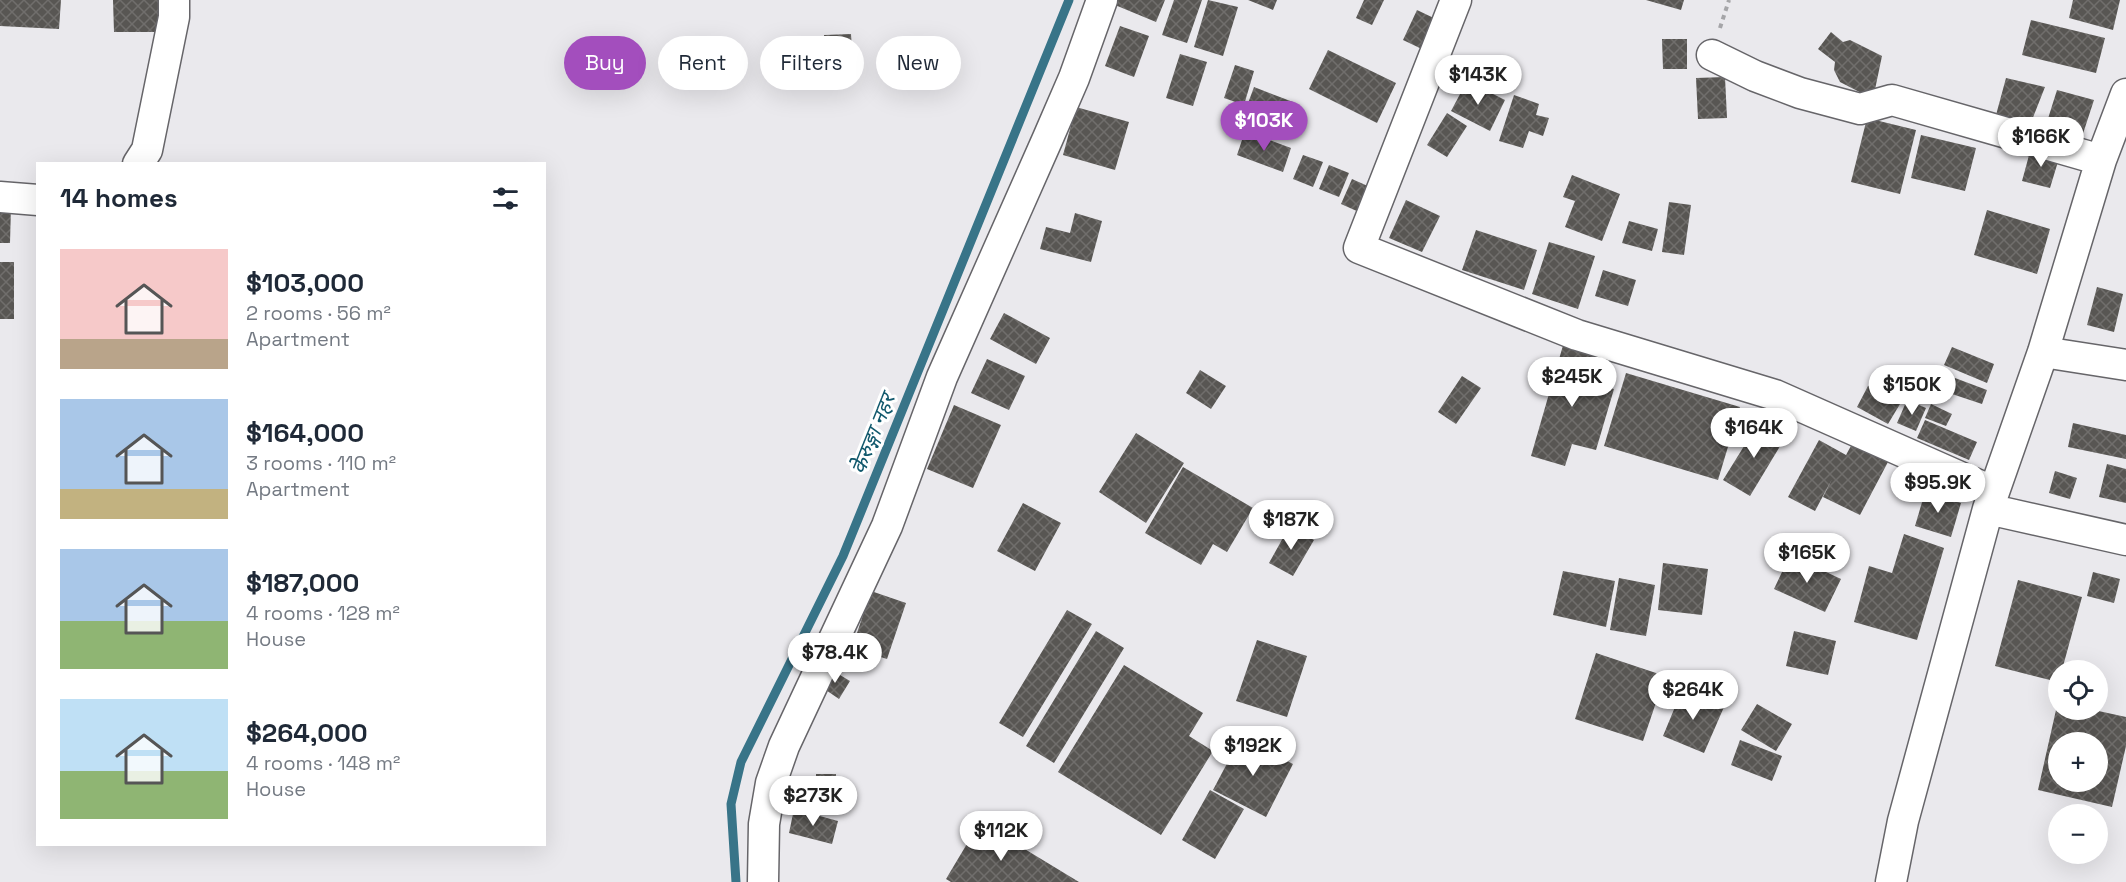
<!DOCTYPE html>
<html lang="en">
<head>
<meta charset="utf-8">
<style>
	:root { --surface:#fff; --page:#f6f6f7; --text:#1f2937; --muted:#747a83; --accent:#a34ebd }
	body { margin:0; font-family:"Space Grotesk","Noto Sans Devanagari",sans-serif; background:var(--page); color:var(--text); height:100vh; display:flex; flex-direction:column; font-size:22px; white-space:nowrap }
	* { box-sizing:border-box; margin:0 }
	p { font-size:20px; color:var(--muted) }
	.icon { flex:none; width:33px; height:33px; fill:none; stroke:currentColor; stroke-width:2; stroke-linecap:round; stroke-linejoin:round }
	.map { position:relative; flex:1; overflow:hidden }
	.side { position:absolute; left:36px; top:162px; width:510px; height:684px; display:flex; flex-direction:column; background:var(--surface); border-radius:0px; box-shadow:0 6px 24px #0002 }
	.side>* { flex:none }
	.top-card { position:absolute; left:564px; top:36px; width:570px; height:54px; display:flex; gap:12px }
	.controls { position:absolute; left:2048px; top:660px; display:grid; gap:12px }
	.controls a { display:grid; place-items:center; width:60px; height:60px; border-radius:50%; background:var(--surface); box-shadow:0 6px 24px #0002; font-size:30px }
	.price { position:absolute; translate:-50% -51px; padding:0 14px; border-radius:21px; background:#fff; color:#222; font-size:20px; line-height:39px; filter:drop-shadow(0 2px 3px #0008) }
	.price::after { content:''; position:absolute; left:50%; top:36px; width:18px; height:14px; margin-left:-9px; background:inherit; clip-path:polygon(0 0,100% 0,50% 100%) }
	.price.current { background:var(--accent); color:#fff }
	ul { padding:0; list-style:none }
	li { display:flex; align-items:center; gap:18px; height:150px; padding:0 24px }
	li span { display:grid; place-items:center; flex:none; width:168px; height:120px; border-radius:0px; color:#555 }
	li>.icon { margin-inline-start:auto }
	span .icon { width:72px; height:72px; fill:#fffc; stroke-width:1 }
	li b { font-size:26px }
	h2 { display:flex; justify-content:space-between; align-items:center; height:72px; padding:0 24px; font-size:26px }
	.tag { padding:0 21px; border-radius:27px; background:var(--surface); box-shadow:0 6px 24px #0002; font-size:21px; line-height:54px }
	.tag.current { background:var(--accent); color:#fff }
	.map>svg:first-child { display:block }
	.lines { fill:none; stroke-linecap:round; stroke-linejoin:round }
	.stream { stroke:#387488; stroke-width:9 }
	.building { fill:url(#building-cross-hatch); fill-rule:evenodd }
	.street-casing { stroke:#666569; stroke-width:33 }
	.path { stroke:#a5a5a8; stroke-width:4; stroke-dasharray:4.5 4.5; stroke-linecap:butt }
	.street { stroke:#fff; stroke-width:30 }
	.labels { text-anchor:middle; stroke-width:6; stroke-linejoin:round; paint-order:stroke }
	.water-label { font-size:21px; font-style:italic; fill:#12596d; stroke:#fff }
</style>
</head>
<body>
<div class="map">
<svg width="2126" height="882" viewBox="0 0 2126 882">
	<defs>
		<pattern id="building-cross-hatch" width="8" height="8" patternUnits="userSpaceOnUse" patternTransform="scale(1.5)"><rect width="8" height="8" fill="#585653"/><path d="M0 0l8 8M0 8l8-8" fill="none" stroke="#706e6c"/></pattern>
	</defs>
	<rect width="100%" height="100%" fill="#eae9ed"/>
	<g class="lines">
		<path class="stream" d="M 736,882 L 731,804 L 741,762 L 843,556 L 1069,0"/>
	</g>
	<path class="building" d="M 0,0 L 61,0 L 59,29 L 0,26 Z
		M 113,0 L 164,0 L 164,32 L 114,32 Z
		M 1117,0 L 1165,0 L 1156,22 L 1115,5 Z
		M 1174,0 L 1202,0 L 1187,43 L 1162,35 Z
		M 1208,0 L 1238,7 L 1223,56 L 1194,47 Z
		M 1248,0 L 1277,0 L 1273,10 Z
		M 1364,0 L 1384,0 L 1372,25 L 1356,18 Z
		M 1646,0 L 1684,0 L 1681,10 Z
		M 2073,0 L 2120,0 L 2113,30 L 2069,18 Z
		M 1417,10 L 1440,21 L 1426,51 L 1403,40 Z
		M 2031,20 L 2105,38 L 2096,73 L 2022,55 Z
		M 1120,26 L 1149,36 L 1134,77 L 1105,66 Z
		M 1831,32 L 1843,42 L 1850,40 L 1882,56 L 1873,99 L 1840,82 L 1834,70 L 1835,62 L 1818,49 Z
		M 851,34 L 853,67 L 825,68 L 824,35 Z
		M 1662,39 L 1687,39 L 1687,69 L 1663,69 Z
		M 1328,50 L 1396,83 L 1377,123 L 1309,89 Z
		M 1180,54 L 1207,62 L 1193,106 L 1166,98 Z
		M 1235,65 L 1254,71 L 1244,105 L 1224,98 Z
		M 1725,77 L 1727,118 L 1698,119 L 1696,78 Z
		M 2006,78 L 2045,87 L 2030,125 L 1996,115 Z
		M 1467,81 L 1505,100 L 1490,131 L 1451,111 Z
		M 1254,87 L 1293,102 L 1286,121 L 1247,106 Z
		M 2057,90 L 2094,100 L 2076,155 L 2040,144 Z
		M 1514,95 L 1539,104 L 1536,115 L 1549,118 L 1543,136 L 1529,131 L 1523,148 L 1499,141 Z
		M 1076,107 L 1129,122 L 1115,170 L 1063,155 Z
		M 1447,113 L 1467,126 L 1447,157 L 1427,145 Z
		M 1867,118 L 1916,130 L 1900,194 L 1851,182 Z
		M 1245,131 L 1291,148 L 1283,172 L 1237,155 Z
		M 1921,135 L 1976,148 L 1965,191 L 1911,178 Z
		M 2031,148 L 2060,155 L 2050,188 L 2022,181 Z
		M 1303,155 L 1323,162 L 1313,187 L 1293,179 Z
		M 1329,165 L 1349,173 L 1339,197 L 1319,189 Z
		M 1572,175 L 1620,194 L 1602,241 L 1565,227 L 1575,201 L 1563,197 Z
		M 1352,179 L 1379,191 L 1368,216 L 1341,204 Z
		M 1406,200 L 1440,216 L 1422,252 L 1389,238 Z
		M 1669,202 L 1691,205 L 1684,255 L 1662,252 Z
		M 0,207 L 11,207 L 10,243 L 0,243 Z
		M 1987,210 L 2050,229 L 2037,274 L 1974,255 Z
		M 1075,213 L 1102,221 L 1091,262 L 1040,249 L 1046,227 L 1070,233 Z
		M 1629,221 L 1658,229 L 1652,251 L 1622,243 Z
		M 1476,230 L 1537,250 L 1524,290 L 1462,270 Z
		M 1549,242 L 1595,256 L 1578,309 L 1532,294 Z
		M 0,262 L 14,262 L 14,319 L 0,319 Z
		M 1603,270 L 1636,280 L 1628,306 L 1595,296 Z
		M 2097,287 L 2123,294 L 2114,332 L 2087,325 Z
		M 1004,313 L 1050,338 L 1036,364 L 990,339 Z
		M 1564,342 L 1597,351 L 1588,382 L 1614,389 L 1596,450 L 1572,444 L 1565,466 L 1531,456 Z
		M 1952,347 L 1994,364 L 1987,383 L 1944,365 Z
		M 987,359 L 1025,376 L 1009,410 L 971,393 Z
		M 1200,370 L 1226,386 L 1211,409 L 1186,393 Z
		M 1626,373 L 1740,407 L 1718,480 L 1604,446 Z
		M 1462,376 L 1481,388 L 1456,424 L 1438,412 Z
		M 1955,378 L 1987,390 L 1982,404 L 1949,393 Z
		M 1931,382 L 1947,389 L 1941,403 L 1924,396 Z
		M 1868,386 L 1900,404 L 1888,424 L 1857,407 Z
		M 1907,400 L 1926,408 L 1916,431 L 1897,423 Z
		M 1931,404 L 1952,414 L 1946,426 L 1925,418 Z
		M 954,405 L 1001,425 L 973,488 L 927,469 Z
		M 1925,420 L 1977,442 L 1969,460 L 1917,438 Z
		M 1759,422 L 1785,438 L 1750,496 L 1723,480 Z
		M 2073,423 L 2126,435 L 2126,459 L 2068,447 Z
		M 1136,433 L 1184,463 L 1146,523 L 1099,492 Z
		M 1819,440 L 1846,455 L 1852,444 L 1888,462 L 1860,515 L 1823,497 L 1832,479 L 1815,511 L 1788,497 Z
		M 2107,464 L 2126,469 L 2126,503 L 2099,497 Z
		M 1183,467 L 1253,508 L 1227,552 L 1213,544 L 1201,565 L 1145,533 Z
		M 2055,471 L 2077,478 L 2070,499 L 2049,493 Z
		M 1925,492 L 1961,503 L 1951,537 L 1915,526 Z
		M 1023,503 L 1061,523 L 1035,571 L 997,551 Z
		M 1289,527 L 1314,540 L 1293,576 L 1269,563 Z
		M 1904,534 L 1944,548 L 1917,640 L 1854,622 L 1869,566 L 1892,573 Z
		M 1790,555 L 1841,579 L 1825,612 L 1774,589 Z
		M 1663,563 L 1708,569 L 1702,615 L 1658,610 Z
		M 1563,571 L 1615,581 L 1606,627 L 1553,615 Z
		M 2093,572 L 2120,579 L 2114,603 L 2087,596 Z
		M 1619,578 L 1655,585 L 1646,636 L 1610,630 Z
		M 2018,580 L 2082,597 L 2062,670 L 2058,670 L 2058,682 L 1995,666 Z
		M 871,591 L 906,603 L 887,659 L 852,648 Z
		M 1067,610 L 1092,624 L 1023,737 L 999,723 Z
		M 1096,631 L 1124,648 L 1054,763 L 1026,746 Z
		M 1794,631 L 1836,641 L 1828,675 L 1786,666 Z
		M 1257,640 L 1307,656 L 1287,717 L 1236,701 Z
		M 1596,653 L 1665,676 L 1643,741 L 1575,719 Z
		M 1124,665 L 1203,713 L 1189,736 L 1213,751 L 1161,835 L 1058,772 Z
		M 830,669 L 850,681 L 839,699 L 820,686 Z
		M 1682,690 L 1724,707 L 1704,753 L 1663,736 Z
		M 1757,704 L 1792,724 L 1776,751 L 1741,730 Z
		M 2056,710 L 2094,710 L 2126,717 L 2126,746 L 2112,807 L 2038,790 ZM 2058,742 L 2097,742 L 2097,782 L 2058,782 Z
		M 1241,737 L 1293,764 L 1266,817 L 1213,790 Z
		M 1740,740 L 1782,756 L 1772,781 L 1731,765 Z
		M 816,774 L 836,774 L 836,808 L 816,808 Z
		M 1210,790 L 1244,809 L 1215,859 L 1182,840 Z
		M 794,809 L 838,821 L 832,844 L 789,833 Z
		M 980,822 L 1079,882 L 951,882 L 946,879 Z"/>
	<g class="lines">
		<g class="street-casing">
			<path id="street" d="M 1456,0 L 1359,248 L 1577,335 L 1775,395 L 1994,492
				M 1712,55 L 1755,76 L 1800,93 L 1860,109 L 1892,100 L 2101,160
				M 138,164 L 147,150 L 174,17 L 174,0
				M 0,197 L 38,200
				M 2043,352 L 2126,365
				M 1988,509 L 2126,540
				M 763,882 L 764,824 L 771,783 L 784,746 L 887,526 L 942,377 L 1048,138 L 1074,78 L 1102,0
				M 1891,882 L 1903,821 L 1988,509 L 2043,352 L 2101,160 L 2126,94"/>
		</g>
		<path class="path" d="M 1720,28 L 1729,0"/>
		<use href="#street" class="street"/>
	</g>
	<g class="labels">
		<g class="water-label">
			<text transform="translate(873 434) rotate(-68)" y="7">केेरुङ्गा नहर</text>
		</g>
	</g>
</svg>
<div class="controls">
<a><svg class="icon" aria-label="locate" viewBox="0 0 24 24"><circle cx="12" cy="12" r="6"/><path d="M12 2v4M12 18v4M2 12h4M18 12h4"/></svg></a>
<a>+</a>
<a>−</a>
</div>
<b class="price" style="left:1478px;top:106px">$143K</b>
<b class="price current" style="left:1264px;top:152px">$103K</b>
<b class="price" style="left:2041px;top:168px">$166K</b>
<b class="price" style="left:1572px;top:408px">$245K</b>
<b class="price" style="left:1912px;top:416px">$150K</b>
<b class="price" style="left:1754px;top:459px">$164K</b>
<b class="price" style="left:1938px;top:514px">$95.9K</b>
<b class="price" style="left:1291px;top:551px">$187K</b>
<b class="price" style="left:1807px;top:584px">$165K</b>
<b class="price" style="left:835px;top:684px">$78.4K</b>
<b class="price" style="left:1693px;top:721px">$264K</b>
<b class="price" style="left:1253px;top:777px">$192K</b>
<b class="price" style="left:813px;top:827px">$273K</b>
<b class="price" style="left:1001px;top:862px">$112K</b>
<div class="top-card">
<a class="tag current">Buy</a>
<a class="tag">Rent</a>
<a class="tag">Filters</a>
<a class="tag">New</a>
</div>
<section class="side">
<h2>14 homes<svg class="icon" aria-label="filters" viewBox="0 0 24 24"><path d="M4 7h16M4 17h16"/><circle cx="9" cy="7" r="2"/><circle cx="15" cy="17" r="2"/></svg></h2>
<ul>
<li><span style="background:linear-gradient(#f6c9c9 75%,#b9a48a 0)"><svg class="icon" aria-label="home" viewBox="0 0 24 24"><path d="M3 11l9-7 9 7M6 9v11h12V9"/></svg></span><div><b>$103,000</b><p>2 rooms · 56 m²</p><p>Apartment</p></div></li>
<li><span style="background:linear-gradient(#a9c7e8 75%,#c2b280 0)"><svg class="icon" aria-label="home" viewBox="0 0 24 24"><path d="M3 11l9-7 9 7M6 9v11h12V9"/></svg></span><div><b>$164,000</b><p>3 rooms · 110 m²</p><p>Apartment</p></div></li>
<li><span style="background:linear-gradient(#a9c7e8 60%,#8fb573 0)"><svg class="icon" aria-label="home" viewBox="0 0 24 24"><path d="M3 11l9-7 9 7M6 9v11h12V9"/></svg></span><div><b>$187,000</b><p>4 rooms · 128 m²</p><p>House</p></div></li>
<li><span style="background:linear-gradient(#bfe0f5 60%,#8fb573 0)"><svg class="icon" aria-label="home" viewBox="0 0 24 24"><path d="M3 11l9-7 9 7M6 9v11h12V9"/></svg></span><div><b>$264,000</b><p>4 rooms · 148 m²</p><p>House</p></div></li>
</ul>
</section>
</div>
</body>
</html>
